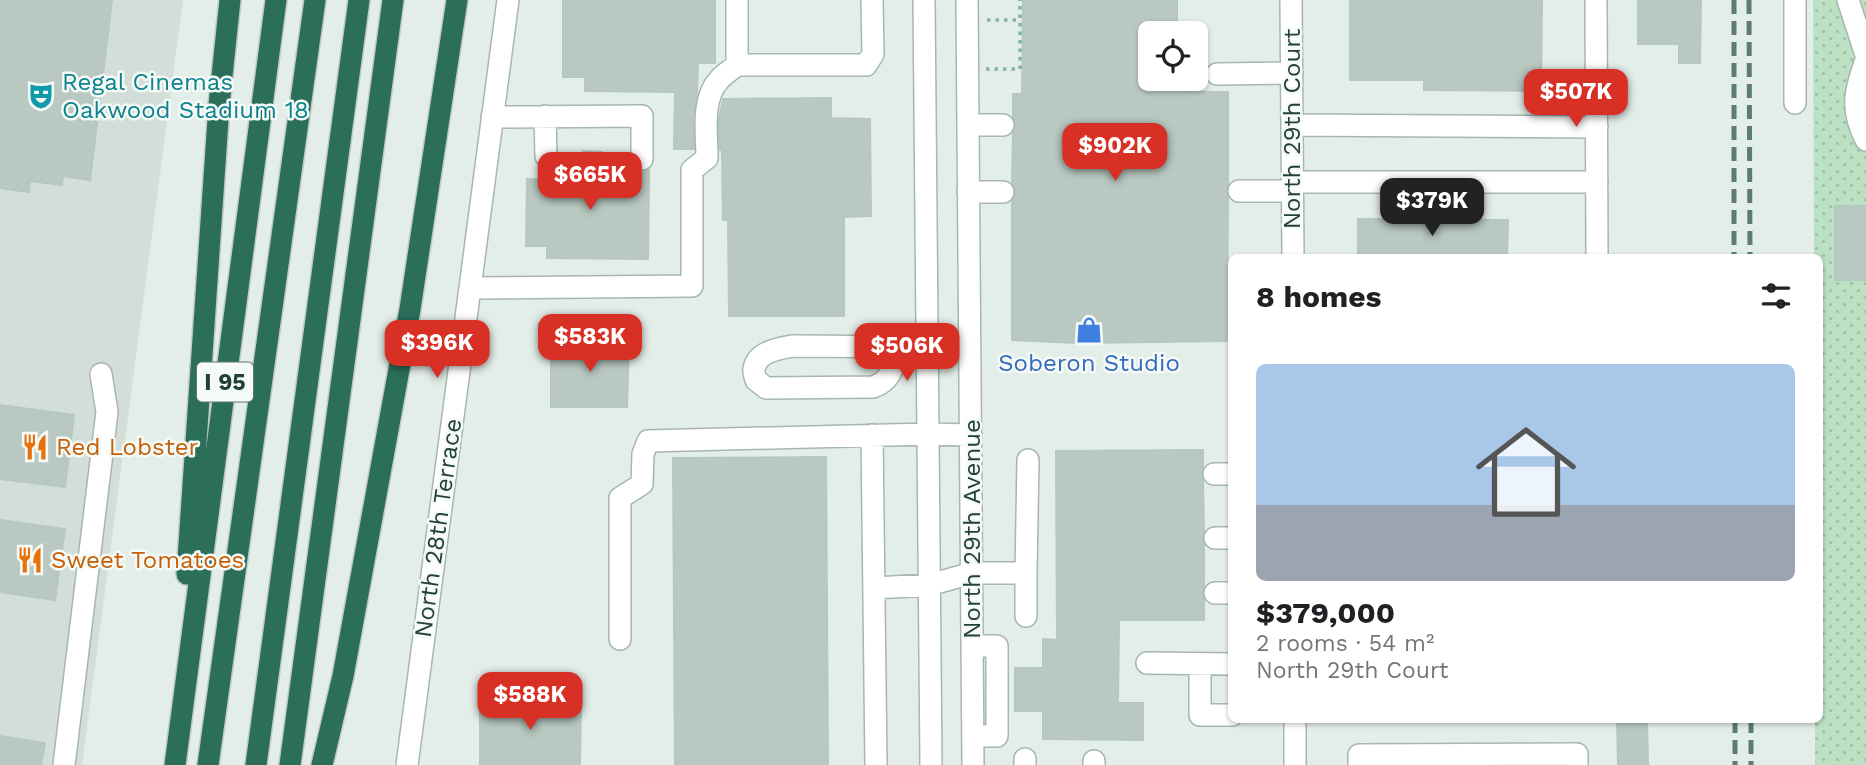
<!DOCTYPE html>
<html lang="en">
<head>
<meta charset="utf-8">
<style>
	:root { --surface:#fff; --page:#f2f2f2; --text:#202124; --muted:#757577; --line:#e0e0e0; --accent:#d93025 }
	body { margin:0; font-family:"Work Sans",sans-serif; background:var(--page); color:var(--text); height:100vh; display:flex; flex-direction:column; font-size:26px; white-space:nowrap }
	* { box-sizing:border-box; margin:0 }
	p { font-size:23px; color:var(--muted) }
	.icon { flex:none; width:38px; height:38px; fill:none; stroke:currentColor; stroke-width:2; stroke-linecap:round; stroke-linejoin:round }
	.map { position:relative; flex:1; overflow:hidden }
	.drawer { position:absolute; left:1228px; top:254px; width:595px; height:469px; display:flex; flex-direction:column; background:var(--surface); border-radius:10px; box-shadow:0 2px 5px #0004 }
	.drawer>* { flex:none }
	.buttons { position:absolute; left:1138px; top:21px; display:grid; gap:14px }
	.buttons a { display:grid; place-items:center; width:70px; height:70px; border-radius:10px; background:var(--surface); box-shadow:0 2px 5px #0004; font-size:35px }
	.price { position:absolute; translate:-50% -60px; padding:0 16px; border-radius:14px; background:var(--accent); color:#fff; font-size:23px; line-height:46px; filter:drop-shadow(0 2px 4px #0008) }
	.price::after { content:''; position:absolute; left:50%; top:42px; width:21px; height:16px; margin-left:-10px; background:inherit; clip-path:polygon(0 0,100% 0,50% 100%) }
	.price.current { background:#222; color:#fff }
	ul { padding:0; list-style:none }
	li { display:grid; align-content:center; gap:14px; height:371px; padding:0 28px }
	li+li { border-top:2px solid var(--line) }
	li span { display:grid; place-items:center; height:217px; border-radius:10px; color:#555 }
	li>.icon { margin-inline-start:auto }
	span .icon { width:126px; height:126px; fill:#fffc; stroke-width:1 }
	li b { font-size:30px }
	h2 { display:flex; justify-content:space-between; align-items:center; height:84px; padding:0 28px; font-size:30px }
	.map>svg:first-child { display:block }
	.built { fill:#d2ded7 }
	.park { fill:url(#park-dots) }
	.building { fill:#b9c9c1; stroke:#b5c8bf; stroke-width:2 }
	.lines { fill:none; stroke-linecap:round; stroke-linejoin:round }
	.minor-casing { stroke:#a6b7b0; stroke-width:24 }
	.highway-casing { stroke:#c1cac7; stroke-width:24 }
	.path { stroke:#82b4a0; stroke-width:3.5; stroke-dasharray:3.5 5; stroke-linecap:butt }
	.minor { stroke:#fff; stroke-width:21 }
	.highway { stroke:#2b6f5b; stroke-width:21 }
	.rail { stroke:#5c7c71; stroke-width:5; stroke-dasharray:14 7; stroke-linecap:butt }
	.labels { text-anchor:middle; stroke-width:5; stroke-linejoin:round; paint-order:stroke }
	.shield { fill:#f5faf7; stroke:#617870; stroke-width:2 }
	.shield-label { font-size:23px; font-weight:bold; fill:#224136 }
	.culture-label { font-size:24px; fill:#0d838f; stroke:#f5faf7; text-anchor:start }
	.street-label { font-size:24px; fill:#224136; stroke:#f5faf7 }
	.shop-label { font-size:24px; fill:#366cbe; stroke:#f5faf7 }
	.food-label { font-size:24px; fill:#c56008; stroke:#f5faf7; text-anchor:start }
</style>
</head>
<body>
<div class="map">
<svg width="1866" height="765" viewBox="0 0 1866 765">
	<defs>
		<pattern id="park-dots" width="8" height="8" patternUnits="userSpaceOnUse" patternTransform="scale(1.75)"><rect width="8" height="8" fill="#bbe0c2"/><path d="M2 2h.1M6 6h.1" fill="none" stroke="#a0c1a7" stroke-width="1.8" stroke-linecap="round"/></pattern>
	</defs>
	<rect width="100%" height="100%" fill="#e4eee9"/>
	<path class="built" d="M 0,0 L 183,0 L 82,765 L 0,765 Z"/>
	<path class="park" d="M 1813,0 L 1866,0 L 1866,765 L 1815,765 L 1815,719 L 1820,719 L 1820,257 L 1814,257 Z"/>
	<path class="building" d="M 0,0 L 112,0 L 90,180 L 63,176 L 62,185 L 30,181 L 29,192 L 0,188 Z
		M 563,0 L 715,0 L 715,63 L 698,63 L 697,92 L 693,117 L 694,149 L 674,149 L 675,92 L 585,91 L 585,77 L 563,77 Z
		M 1023,0 L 1177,0 L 1177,33 L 1150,33 L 1150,79 L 1189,79 L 1189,92 L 1228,92 L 1228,184 L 1226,190 L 1228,198 L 1227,341 L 1078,343 L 1012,340 L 1012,201 L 1016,193 L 1012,183 L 1013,133 L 1016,126 L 1013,117 L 1013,94 L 1022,94 Z
		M 1350,0 L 1542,0 L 1541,91 L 1424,90 L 1424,80 L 1350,80 Z
		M 1638,0 L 1701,0 L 1700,63 L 1679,63 L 1679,44 L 1638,44 Z
		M 831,98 L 831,118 L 870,119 L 871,216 L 844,217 L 844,316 L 729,316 L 728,220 L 723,220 L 722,150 L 720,150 L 719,138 L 719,118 L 723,99 Z
		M 583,151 L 602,152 L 602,169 L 635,170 L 641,172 L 649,170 L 648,259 L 547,258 L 547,246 L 526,246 L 527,179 L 549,180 L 550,170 L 583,170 Z
		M 1835,206 L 1866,206 L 1866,280 L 1835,280 Z
		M 1358,219 L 1508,220 L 1507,257 L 1358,257 Z
		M 629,340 L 627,407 L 551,407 L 551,341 Z
		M 0,405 L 74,415 L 65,487 L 0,479 Z
		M 1203,450 L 1203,467 L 1201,475 L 1203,481 L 1204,531 L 1202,539 L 1204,545 L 1204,586 L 1202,594 L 1204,600 L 1204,620 L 1119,620 L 1118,703 L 1143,703 L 1143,740 L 1043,739 L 1043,711 L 1015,711 L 1015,668 L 1043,668 L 1043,639 L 1057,640 L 1056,451 Z
		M 826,457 L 828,765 L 675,765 L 673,458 Z
		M 0,520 L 65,529 L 55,600 L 0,592 Z
		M 480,699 L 581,699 L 580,765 L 480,765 Z
		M 1617,719 L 1647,719 L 1648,765 L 1618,765 Z
		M 0,736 L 45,743 L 41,765 L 0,765 Z"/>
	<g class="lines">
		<g class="minor-casing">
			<path id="minor" d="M 924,0 L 931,765
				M 967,0 L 973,765
				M 1291,0 L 1293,257
				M 1596,0 L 1597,257
				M 1848,0 L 1866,55
				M 1866,60 C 1855,90 1850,109 1866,140
				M 737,65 L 866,65 L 873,54 L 872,0
				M 1217,74 L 1292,73
				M 1795,103 L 1795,0
				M 545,116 L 546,156
				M 492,117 L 642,116 L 642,159
				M 968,125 L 1003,125
				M 1292,125 L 1597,127
				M 1292,182 L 1597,182
				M 1239,191 L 1292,191
				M 968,192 L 1003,192
				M 470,288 L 692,286 L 692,170 L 707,158 C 707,134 701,99 719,80 C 724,74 731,70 737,65 L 737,0
				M 899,347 C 894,364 892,381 873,387 L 766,388 L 756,380 C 755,376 753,372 754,369 C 757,351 779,349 792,346 L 927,347
				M 872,435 L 876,765
				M 1214,474 L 1232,474
				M 1215,538 L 1232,538
				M 874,588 L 929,585 L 972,573 L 1026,573 L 1028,460
				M 1215,593 L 1232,593
				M 1026,616 L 1026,573
				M 620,639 L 620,498 L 642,484 L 643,454 L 648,441 L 928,434 L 971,435
				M 972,646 L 997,646 L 997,736 L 973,736
				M 1147,663 L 1232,664
				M 1200,664 L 1200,715 L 1232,715
				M 1295,719 L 1295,765
				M 1025,759 L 1025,765
				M 64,765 L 107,412 L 101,374
				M 407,765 L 508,0
				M 1094,765 L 1094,761
				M 1359,765 L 1359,755 L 1577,754 L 1577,765"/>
		</g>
		<g class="highway-casing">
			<path id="highway" d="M 187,574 L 219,105 L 230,0
				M 175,765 L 276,0
				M 208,765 L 315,0
				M 256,765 L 359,0
				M 290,765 L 393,0
				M 322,765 L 343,676 L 410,309 L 457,0"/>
		</g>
		<path class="path" d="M 987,20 L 1020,20
			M 986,69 L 1020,69 L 1020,0"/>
		<use href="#minor" class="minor"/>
		<use href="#highway" class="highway"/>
		<path class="rail" d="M 1734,0 L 1734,257
			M 1749,0 L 1750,257
			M 1735,719 L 1735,765
			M 1751,719 L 1751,765"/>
	</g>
	<defs>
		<g id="theatre-bare" transform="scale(2.1)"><path d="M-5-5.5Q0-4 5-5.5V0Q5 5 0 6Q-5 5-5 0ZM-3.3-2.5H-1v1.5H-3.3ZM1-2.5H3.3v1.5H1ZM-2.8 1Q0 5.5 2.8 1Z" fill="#0f9aa8" stroke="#f5faf7" stroke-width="2.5" paint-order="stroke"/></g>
		<g id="shop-bare" transform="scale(2.1)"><path d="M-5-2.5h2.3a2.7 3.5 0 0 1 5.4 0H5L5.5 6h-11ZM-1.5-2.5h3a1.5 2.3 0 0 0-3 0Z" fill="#3f7fe0" stroke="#f5faf7" stroke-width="2.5" paint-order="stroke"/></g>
		<g id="restaurant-bare" transform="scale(2.1)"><path d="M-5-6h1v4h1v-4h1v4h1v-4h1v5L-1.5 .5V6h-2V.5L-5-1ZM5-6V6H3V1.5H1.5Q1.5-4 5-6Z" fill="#e8710a" stroke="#f5faf7" stroke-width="2.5" paint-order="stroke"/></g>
	</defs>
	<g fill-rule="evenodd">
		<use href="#theatre-bare" x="41" y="96"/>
		<use href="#shop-bare" x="1089" y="330"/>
		<use href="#restaurant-bare" x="35" y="447"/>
		<use href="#restaurant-bare" x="30" y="560"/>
	</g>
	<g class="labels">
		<rect class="shield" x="197" y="362.5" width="56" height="39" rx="5"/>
		<g class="shield-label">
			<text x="225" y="390">I 95</text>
		</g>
		<g class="culture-label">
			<text x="62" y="90">Regal Cinemas<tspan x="62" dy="28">Oakwood Stadium 18</tspan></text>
		</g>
		<g class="street-label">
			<text transform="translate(1292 129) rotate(-90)" y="8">North 29th Court</text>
			<text transform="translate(438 528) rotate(-82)" y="8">North 28th Terrace</text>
			<text transform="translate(972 529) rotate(-90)" y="8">North 29th Avenue</text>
		</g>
		<g class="shop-label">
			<text x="1089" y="371">Soberon Studio</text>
		</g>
		<g class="food-label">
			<text x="56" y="455">Red Lobster</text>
			<text x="51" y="568">Sweet Tomatoes</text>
		</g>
	</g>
</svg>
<div class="buttons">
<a><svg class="icon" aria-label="locate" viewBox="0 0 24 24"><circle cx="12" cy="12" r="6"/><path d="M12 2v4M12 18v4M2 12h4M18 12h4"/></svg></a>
</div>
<b class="price" style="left:1576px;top:129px">$507K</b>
<b class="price" style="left:1115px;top:183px">$902K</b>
<b class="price" style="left:590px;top:212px">$665K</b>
<b class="price current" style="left:1432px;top:238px">$379K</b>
<b class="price" style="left:590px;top:374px">$583K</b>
<b class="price" style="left:437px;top:380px">$396K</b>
<b class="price" style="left:907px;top:383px">$506K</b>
<b class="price" style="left:530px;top:732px">$588K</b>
<section class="drawer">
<h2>8 homes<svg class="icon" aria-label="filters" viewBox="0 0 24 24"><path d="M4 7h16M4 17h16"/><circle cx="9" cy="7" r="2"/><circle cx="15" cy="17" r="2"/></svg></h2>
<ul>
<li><span style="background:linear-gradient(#a9c7e8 65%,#9aa5b1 0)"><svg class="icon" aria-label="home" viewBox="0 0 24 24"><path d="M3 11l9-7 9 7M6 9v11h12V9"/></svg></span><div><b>$379,000</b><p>2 rooms · 54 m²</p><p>North 29th Court</p></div></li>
</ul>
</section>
</div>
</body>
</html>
